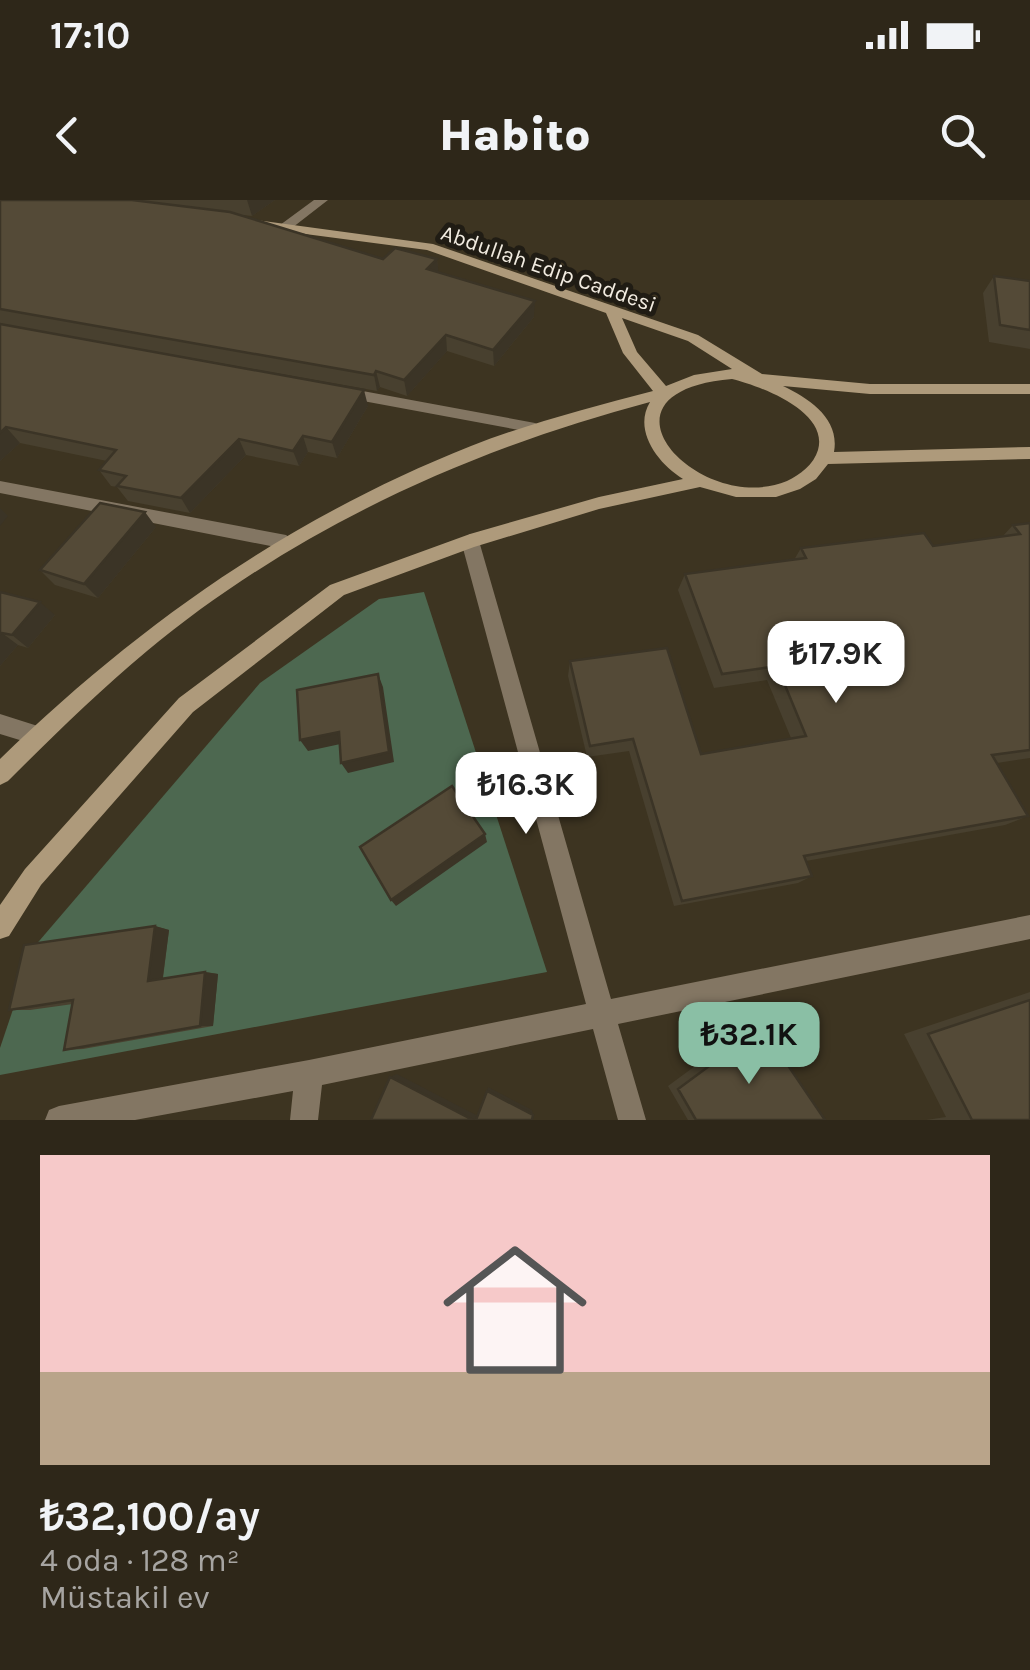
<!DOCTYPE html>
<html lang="tr">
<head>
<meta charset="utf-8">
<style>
	:root { --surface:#2e2719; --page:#362f22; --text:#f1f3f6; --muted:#a7a5a2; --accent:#8abfa5 }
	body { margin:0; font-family:Karla,sans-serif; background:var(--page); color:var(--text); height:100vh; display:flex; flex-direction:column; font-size:38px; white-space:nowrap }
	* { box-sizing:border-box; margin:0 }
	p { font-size:32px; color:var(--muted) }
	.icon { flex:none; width:55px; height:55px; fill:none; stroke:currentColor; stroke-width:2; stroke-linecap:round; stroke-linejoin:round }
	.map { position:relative; height:920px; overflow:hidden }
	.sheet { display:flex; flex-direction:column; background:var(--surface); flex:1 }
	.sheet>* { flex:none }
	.price { position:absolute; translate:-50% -85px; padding:0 22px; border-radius:20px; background:#fff; color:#222; font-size:32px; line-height:65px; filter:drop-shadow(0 2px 5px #0008) }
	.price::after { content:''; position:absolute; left:50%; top:60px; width:30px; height:22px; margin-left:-15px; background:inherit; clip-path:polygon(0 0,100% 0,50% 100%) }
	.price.current { background:var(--accent); color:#111 }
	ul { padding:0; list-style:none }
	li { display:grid; align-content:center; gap:20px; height:530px; padding:0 40px }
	li span { display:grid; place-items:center; height:310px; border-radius:0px; color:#555 }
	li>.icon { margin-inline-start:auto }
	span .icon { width:180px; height:180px; fill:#fffc; stroke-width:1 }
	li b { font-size:42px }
	.status { display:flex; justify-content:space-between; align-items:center; height:70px; padding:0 50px; background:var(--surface); direction:ltr }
	.status svg { height:28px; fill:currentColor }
	header { display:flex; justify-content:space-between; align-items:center; height:130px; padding:0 40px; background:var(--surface); font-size:45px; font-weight:800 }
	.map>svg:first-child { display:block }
	.green { fill:#4d6850 }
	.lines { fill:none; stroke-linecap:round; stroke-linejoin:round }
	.street { fill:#837663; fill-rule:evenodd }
	.secondary { fill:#ae9a7b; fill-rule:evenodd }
	.wall { fill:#48402f }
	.shaded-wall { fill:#3b3426 }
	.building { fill:#544a37; stroke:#3b3426; stroke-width:2.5 }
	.labels { text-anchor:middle; stroke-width:10; stroke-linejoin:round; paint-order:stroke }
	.far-street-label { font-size:22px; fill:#f2ece1; stroke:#201c14 }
</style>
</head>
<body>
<div class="status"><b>17:10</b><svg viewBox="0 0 49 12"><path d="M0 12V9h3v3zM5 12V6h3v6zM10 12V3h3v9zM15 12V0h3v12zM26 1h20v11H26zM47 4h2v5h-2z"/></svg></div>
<header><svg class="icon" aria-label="back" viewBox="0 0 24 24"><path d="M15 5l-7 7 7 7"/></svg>Habito<svg class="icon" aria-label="search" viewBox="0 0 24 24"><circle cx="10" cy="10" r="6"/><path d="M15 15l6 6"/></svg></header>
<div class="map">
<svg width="1030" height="920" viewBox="0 0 1030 920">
	<rect width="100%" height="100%" fill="#3d3421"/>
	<path class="green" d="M 424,392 L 547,772 L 0,875 L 0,848 L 34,747 L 260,483 L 379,399 Z"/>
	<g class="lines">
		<path class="street" d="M 314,0 L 328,0 L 288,31 L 280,31 L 280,25 Z
			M 341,187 L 535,223 L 543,228 L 535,233 L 336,196 L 333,192 Z
			M 0,281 L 286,335 L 295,342 L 286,349 L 0,293 Z
			M 470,334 L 479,341 L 611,799 L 1030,715 L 1030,739 L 618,824 L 646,920 L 618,920 L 593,829 L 322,885 L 318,920 L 290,920 L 293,891 L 135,920 L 45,920 L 49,910 L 59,906 L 309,860 L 586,804 L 461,341 Z
			M 0,514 L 44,528 L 47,535 L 44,542 L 36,545 L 0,534 Z"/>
		<path class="secondary" d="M 256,20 L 433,44 L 698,135 L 762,174 L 870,184 L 1030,184 L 1030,194 L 870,194 L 783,186 C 810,199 840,219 834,252 L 1030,247 L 1030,259 L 828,264 L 816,279 L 800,289 L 776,297 L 736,297 L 700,287 L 599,309 L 474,347 L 344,395 L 193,512 L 41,685 L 9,736 L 0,739 L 0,705 L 25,669 L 179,498 L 330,385 L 470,334 L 599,297 L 683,279 C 657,263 633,230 650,202 C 468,250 293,330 147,451 C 98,492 53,536 8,581 L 0,585 L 0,559 C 139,424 290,318 471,246 C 530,223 592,207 653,191 L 623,153 L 606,113 L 427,50 L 252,27 L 250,24 ZM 622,118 L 688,141 L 732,169 L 694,175 L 666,186 L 637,152 ZM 732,179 C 760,186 829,211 818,250 C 814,264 800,275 787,281 C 701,317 580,192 732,179 Z"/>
	</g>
	<path class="wall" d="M 0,0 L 275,0 L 252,16 L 233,14 L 383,59 L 437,59 L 438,72 L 534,117 L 494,166 L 447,151 L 407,196 L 380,187 L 377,191 L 0,124 Z
		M 994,76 L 1030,81 L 1030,149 L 989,142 L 983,93 Z
		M 0,124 L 368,206 L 337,258 L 308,252 L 299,266 L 246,255 L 190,313 L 128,301 L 117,287 L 111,286 L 99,270 L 107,261 L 20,243 L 0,261 Z
		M 1030,323 L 1030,558 L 997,563 L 1028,616 L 1005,625 L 806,661 L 812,676 L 798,683 L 674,706 L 629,551 L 587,557 L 568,476 L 570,461 L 701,554 L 791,538 L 767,480 L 714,488 L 678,390 L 685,374 L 794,360 L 801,348 L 933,346 L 1002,337 L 1013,325 Z
		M 156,327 L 98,398 L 55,385 L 40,370 Z
		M 0,392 L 55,415 L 28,448 L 18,445 L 0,466 Z
		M 155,726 L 169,730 L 163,778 L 205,772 L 218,774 L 213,826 L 83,849 L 64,850 L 73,804 L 30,810 L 9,810 Z
		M 1030,792 L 1030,920 L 926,920 L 946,917 L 904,834 Z
		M 748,827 L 762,827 L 825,920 L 688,920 L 668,886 Z"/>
	<path class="shaded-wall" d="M 247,0 L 275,0 L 252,16 Z
		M 437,59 L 439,75 L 427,69 Z
		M 535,101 L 534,117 L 494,166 L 493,150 Z
		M 446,135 L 447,151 L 407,196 L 404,180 Z
		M 376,171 L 380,187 L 377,191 L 374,175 Z
		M 364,190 L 368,206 L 337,258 L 332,242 Z
		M 6,227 L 20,243 L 0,261 L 0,233 Z
		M 303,236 L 308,252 L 299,266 L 293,251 Z
		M 239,239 L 246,255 L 190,313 L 181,298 Z
		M 0,308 L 8,316 L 0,326 Z
		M 145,312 L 156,327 L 98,398 L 84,384 Z
		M 40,402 L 55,415 L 28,448 L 12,435 Z
		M 2,433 L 18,445 L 0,466 L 0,434 Z
		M 378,474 L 383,487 L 394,562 L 348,573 L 341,563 Z
		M 339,532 L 345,543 L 308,551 L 300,540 Z
		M 485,634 L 487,642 L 396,706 L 391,700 Z
		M 155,726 L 169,730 L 162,783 L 148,781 Z
		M 205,772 L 218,774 L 213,826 L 200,826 Z
		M 397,874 L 478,916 L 476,920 L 473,920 L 390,877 Z
		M 488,887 L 532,910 L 533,915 L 487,891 Z"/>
	<path class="building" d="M 0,0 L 132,0 L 230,12 L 383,59 L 395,48 L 437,59 L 427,69 L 535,101 L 493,150 L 446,135 L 404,180 L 376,171 L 374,175 L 0,109 Z
		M 994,76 L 1030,81 L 1030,130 L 1000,125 Z
		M 0,124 L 364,190 L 332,242 L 303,236 L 293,251 L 239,239 L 181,298 L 117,286 L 126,276 L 99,270 L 116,250 L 6,227 L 0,233 Z
		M 100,303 L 145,312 L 84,384 L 40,370 Z
		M 1030,323 L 1030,550 L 992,555 L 1028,616 L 804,656 L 812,676 L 682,701 L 633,539 L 590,546 L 570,461 L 667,448 L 701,554 L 806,536 L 777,466 L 722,474 L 685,374 L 806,358 L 801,348 L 924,333 L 933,346 L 1020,334 L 1013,325 Z
		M 0,392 L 40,402 L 12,435 L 2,433 L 0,434 Z
		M 378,474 L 389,552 L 341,563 L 339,532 L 300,540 L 297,490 Z
		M 452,586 L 485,634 L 391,700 L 360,647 Z
		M 155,726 L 148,781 L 205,772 L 200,826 L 64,850 L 73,800 L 9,810 L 24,745 Z
		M 1030,800 L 1030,920 L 972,920 L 928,834 Z
		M 762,827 L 825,920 L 696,920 L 678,889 Z
		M 390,877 L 473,920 L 371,920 Z
		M 487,891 L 533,915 L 532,920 L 476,920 Z"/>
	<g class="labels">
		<g class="far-street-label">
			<text transform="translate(549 68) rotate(19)" y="8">Abdullah Edip Caddesi</text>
		</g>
	</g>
</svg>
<b class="price" style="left:836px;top:506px">₺17.9K</b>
<b class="price" style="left:526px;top:637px">₺16.3K</b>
<b class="price current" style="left:749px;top:887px">₺32.1K</b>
</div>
<section class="sheet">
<ul>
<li><span style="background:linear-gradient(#f6c9c9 70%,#b9a48a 0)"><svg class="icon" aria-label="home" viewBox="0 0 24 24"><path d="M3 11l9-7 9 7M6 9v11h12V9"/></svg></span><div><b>₺32,100/ay</b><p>4 oda · 128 m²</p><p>Müstakil ev</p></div></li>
</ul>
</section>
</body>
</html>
